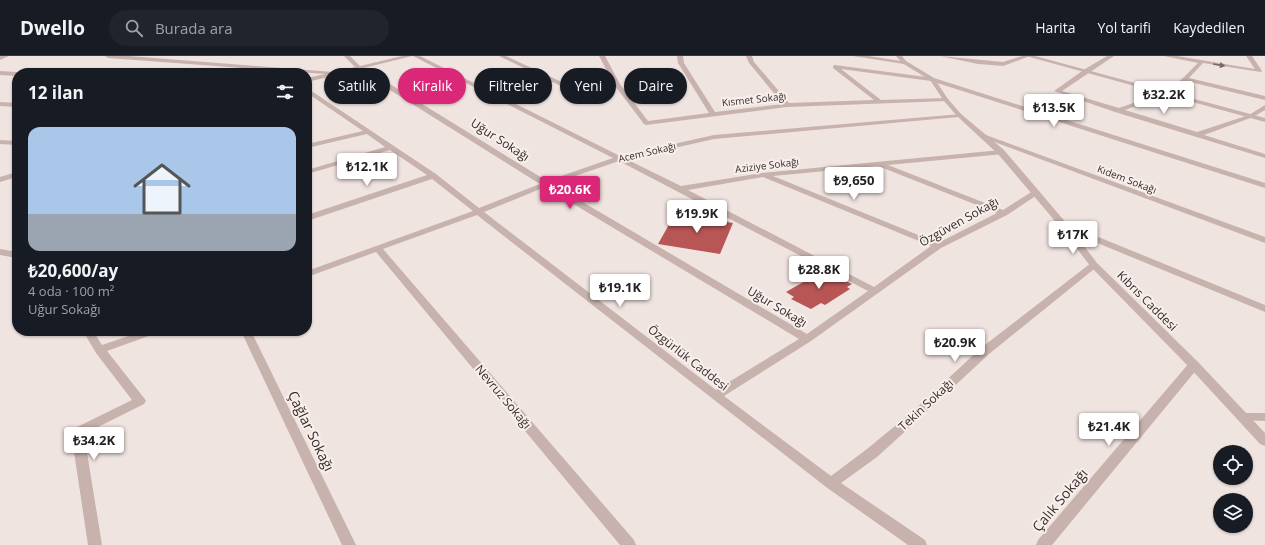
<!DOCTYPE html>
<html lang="tr">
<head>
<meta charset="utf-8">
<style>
	:root { --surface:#171b24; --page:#20242c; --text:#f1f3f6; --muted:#9ea1a6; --line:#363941; --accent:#db2777 }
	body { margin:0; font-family:"Open Sans",sans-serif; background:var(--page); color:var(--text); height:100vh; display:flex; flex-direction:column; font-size:15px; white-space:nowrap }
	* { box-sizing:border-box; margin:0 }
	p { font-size:13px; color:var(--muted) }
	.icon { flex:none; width:22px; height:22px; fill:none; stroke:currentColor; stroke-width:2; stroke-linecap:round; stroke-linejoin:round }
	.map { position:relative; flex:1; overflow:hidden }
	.sheet { position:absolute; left:12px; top:12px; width:300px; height:268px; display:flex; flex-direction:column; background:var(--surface); border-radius:16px; box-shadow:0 1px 3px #0004 }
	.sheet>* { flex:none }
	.top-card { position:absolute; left:324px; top:12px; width:380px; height:36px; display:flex; gap:8px }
	.fabs { position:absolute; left:1213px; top:389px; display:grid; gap:8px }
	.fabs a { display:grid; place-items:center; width:40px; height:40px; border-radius:50%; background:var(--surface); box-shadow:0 1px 3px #0004; font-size:20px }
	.price { position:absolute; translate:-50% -34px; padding:0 9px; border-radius:4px; background:#fff; color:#222; font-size:13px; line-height:26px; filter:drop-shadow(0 1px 2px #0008) }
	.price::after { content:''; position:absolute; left:50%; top:24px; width:12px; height:9px; margin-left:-6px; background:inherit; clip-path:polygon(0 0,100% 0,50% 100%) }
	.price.active { background:var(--accent); color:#fff }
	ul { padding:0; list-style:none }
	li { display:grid; align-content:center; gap:8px; height:212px; padding:0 16px }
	li span { display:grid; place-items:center; height:124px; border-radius:12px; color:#555 }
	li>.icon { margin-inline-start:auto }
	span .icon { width:72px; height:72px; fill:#fffc; stroke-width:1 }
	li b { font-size:17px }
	h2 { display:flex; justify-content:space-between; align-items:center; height:48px; padding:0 16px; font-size:17px }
	.tag { padding:0 14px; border-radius:18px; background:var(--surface); box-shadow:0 1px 3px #0004; font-size:14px; line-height:36px }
	.tag.active { background:var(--accent); color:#fff }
	header { display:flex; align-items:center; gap:24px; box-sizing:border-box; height:56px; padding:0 20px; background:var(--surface); border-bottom:1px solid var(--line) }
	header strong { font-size:19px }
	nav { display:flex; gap:22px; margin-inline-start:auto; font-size:14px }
	.search { width:280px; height:36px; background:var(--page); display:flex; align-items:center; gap:10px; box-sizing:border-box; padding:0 14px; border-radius:22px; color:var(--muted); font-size:15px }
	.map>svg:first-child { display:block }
	.building { fill:#b85656 }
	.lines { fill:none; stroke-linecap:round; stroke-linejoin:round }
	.minor { fill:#c7b2ad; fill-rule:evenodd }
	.tertiary { fill:#c7b2ad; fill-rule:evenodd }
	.oneway { fill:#776866 }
	.labels { text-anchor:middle; stroke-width:4; stroke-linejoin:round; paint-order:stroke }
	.far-street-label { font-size:10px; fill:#362b2b; stroke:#f8efec }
	.street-label { font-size:12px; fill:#362b2b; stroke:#f8efec }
	.near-street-label { font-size:14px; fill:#362b2b; stroke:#f8efec }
</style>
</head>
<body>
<header>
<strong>Dwello</strong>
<div class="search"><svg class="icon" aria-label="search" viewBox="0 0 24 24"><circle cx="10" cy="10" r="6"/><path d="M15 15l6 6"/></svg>Burada ara</div>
<nav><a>Harita</a><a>Yol tarifi</a><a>Kaydedilen</a></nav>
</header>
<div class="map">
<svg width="1265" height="489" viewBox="0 0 1265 489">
	<rect width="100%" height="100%" fill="#f0e4e0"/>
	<path class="building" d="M 685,158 L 733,167 L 720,198 L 658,188 L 671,165 Z
		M 824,214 L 852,228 L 847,231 L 850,233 L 825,249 L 821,247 L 811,253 L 791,243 L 794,241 L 786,236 Z"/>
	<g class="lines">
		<path class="minor" d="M 0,0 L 9,0 L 0,4 Z
			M 105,0 L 129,0 L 333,16 L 355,11 L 344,0 L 350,0 L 360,10 L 402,0 L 412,0 L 364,12 L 547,125 L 613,102 L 413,0 L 420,0 L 620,100 L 714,79 L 961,58 L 962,59 L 959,61 L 714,83 L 626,103 L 681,130 L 762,117 L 1001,94 L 1004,94 L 1004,98 L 888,109 L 1003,154 L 1033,135 L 1039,135 L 1040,137 L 1007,159 L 941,192 L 811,285 L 724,340 L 831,420 L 867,393 L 912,356 L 981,292 L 1091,207 L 1094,206 L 1099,209 L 989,298 L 920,362 L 877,401 L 841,427 L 925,484 L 927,489 L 908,489 L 826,431 L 477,159 L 383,193 L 634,484 L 636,489 L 620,489 L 376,196 L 307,221 L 307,215 L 473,155 L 432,123 L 307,165 L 307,159 L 427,119 L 390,94 L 307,118 L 307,114 L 385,91 L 367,78 L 307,92 L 307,88 L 363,75 L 307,37 L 307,32 L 436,118 L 479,152 L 540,128 L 358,14 L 307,26 L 307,22 L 325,18 L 108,2 ZM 619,105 L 868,235 L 807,278 L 552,128 ZM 878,110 L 997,157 L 938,187 L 773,120 ZM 763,121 L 931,190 L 874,231 L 688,134 ZM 545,131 L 799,283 L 716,334 L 484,156 Z
			M 499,0 L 506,0 L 566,28 L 613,26 L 599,0 L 605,0 L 620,28 L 648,65 L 709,57 L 678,7 L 677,0 L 683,0 L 684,7 L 715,56 L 783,48 L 749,7 L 746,0 L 752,0 L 754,6 L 789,47 L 874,44 L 833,12 L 833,10 L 835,9 L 934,22 L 1265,127 L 1265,132 L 931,25 L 841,13 L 881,44 L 946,42 L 948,43 L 948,45 L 787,51 L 646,69 L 644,68 L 615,30 L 563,31 Z
			M 853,0 L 869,0 L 907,6 L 904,8 Z
			M 940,0 L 1003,6 L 1022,0 L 1030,0 L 1003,10 L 978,8 Z
			M 1107,0 L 1114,0 L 1062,35 L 1119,52 L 1165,36 L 1183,22 L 1198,7 L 1164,0 L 1177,0 L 1255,13 L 1246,0 L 1252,0 L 1262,15 L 1261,16 L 1203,7 L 1189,22 L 1265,40 L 1265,44 L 1186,25 L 1169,38 L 1125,54 L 1197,76 L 1249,59 L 1265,49 L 1265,54 L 1253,61 L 1204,79 L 1265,98 L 1265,102 L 1115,56 L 1054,35 L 1085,13 Z
			M 0,15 L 17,16 L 19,17 L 17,17 L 17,20 L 0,19 Z
			M 0,46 L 17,47 L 17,51 L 0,50 Z
			M 983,78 L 1265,181 L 1265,187 L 981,81 L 981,79 Z
			M 0,84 L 17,85 L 17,89 L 0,88 Z
			M 17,116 L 17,121 L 0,126 L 0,121 Z
			M 1064,167 L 1265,249 L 1265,256 L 1061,172 L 1060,170 L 1061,168 Z
			M 0,193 L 17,196 L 17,202 L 0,199 Z
			M 83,275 L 93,275 L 102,289 L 143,275 L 158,275 L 157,277 L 107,295 L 144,342 L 146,345 L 144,348 L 84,378 L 102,489 L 88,489 L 71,376 L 73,373 L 132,344 L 96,297 Z
			M 241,275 L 251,275 L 356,489 L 342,489 Z
			M 1194,305 L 1198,306 L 1200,309 L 1198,312 L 1052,489 L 1036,489 L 1038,484 L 1190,306 Z
			M 1243,357 L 1265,357 L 1265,365 L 1239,364 L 1237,361 L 1239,358 Z"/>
		<path class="tertiary" d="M 896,0 L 902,0 L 906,5 L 934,22 L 948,43 L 961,58 L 1004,94 L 1067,168 L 1097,207 L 1198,306 L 1265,377 L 1265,390 L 1260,388 L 1190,312 L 1091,211 L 1061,172 L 998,98 L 957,60 L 944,45 L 930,24 L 902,7 Z
			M 1026,0 L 1035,0 L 1265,62 L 1265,66 Z"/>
	</g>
	<defs><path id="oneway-solid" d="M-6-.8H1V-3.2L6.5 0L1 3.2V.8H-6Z"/></defs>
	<use class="oneway" href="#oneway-solid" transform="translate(1219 9) rotate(9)"/>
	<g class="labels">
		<g class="far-street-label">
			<text transform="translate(754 43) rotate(-6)" y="4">Kısmet Sokağı</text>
			<text transform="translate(647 96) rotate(-13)" y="4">Acem Sokağı</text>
			<text transform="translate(767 109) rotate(-7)" y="4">Aziziye Sokağı</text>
			<text transform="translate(1127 123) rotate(21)" y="4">Kıdem Sokağı</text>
		</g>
		<g class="street-label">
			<text transform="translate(500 84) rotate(33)" y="4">Uğur Sokağı</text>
			<text transform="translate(959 166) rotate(-29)" y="4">Özgüven Sokağı</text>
			<text transform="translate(1147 245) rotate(45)" y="4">Kıbrıs Caddesi</text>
			<text transform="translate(777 251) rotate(31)" y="4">Uğur Sokağı</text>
			<text transform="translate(688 302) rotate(38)" y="4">Özgürlük Caddesi</text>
			<text transform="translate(503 341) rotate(50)" y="4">Nevruz Sokağı</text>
			<text transform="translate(926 349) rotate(-43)" y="4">Tekin Sokağı</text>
		</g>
		<g class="near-street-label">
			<text transform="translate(311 375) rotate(64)" y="5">Çağlar Sokağı</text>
			<text transform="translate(1060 444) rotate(-50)" y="5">Çalık Sokağı</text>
		</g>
	</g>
</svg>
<div class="fabs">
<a><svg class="icon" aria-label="locate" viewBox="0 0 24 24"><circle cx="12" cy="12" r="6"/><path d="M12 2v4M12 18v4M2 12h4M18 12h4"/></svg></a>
<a><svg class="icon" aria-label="layers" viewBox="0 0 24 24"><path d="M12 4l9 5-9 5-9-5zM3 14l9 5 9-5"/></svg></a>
</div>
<b class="price" style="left:1164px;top:59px">₺32.2K</b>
<b class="price" style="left:1054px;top:72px">₺13.5K</b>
<b class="price" style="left:367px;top:131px">₺12.1K</b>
<b class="price" style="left:854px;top:145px">₺9,650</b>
<b class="price active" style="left:570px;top:154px">₺20.6K</b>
<b class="price" style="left:697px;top:178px">₺19.9K</b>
<b class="price" style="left:1073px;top:199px">₺17K</b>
<b class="price" style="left:819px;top:234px">₺28.8K</b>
<b class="price" style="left:620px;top:252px">₺19.1K</b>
<b class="price" style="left:955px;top:307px">₺20.9K</b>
<b class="price" style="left:1109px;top:391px">₺21.4K</b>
<b class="price" style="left:94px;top:405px">₺34.2K</b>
<div class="top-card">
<a class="tag">Satılık</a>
<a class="tag active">Kiralık</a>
<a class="tag">Filtreler</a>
<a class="tag">Yeni</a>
<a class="tag">Daire</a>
</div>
<section class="sheet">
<h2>12 ilan<svg class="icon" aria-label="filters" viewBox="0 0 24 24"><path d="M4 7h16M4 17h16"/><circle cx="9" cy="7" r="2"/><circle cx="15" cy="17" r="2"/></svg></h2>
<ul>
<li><span style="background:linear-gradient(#a9c7e8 70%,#9aa5b1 0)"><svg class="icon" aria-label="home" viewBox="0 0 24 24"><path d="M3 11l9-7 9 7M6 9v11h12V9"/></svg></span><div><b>₺20,600/ay</b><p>4 oda · 100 m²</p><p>Uğur Sokağı</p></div></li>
</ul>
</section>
</div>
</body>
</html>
